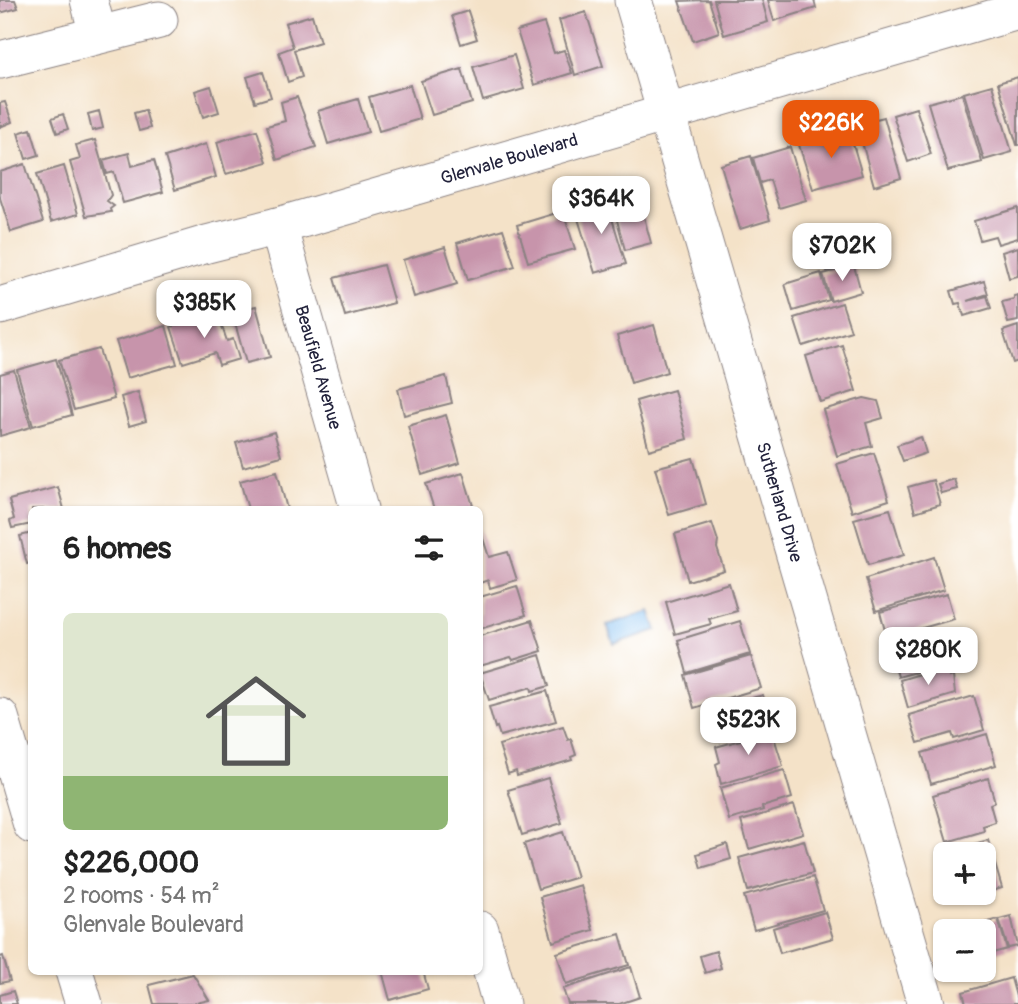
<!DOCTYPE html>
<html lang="en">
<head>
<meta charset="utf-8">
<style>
	:root { --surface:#fff; --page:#f2f2f2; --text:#222; --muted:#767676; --line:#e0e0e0; --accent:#ea580c }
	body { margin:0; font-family:Pangolin,sans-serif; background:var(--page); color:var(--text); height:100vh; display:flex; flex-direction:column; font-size:26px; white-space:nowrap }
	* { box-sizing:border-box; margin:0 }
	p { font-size:23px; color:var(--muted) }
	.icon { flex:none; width:38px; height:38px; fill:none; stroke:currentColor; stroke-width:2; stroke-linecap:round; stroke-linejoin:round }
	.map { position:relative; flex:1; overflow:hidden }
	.sheet { position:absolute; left:28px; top:506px; width:455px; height:469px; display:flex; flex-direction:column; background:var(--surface); border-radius:10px; box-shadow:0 2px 5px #0004 }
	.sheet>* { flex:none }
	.controls { position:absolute; left:933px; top:842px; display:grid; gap:14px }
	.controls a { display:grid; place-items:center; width:63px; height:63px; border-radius:10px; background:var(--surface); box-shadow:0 2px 5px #0004; font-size:35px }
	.price { position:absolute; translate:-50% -60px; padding:0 16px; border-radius:14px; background:#fff; color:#222; font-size:23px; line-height:46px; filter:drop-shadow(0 2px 4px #0008) }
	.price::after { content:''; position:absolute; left:50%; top:42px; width:21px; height:16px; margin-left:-10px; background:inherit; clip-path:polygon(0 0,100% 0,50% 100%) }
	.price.current { background:var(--accent); color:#fff }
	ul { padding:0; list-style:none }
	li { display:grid; align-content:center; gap:14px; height:371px; padding:0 35px }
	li+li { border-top:2px solid var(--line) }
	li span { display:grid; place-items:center; height:217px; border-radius:10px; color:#555 }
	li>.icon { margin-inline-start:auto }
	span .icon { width:126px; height:126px; fill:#fffc; stroke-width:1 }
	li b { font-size:30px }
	h2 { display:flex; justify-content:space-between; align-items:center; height:84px; padding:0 35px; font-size:30px }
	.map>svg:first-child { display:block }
	.water { fill:#7cbbf0; stroke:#4f6e96; stroke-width:2 }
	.building { fill:#c794ab }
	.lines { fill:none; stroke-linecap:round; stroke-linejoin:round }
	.minor-casing { stroke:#8b8282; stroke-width:39 }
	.minor { stroke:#fff; stroke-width:37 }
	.labels { text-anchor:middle; stroke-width:7; stroke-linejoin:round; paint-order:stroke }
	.street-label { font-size:18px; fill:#22223b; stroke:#fff }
</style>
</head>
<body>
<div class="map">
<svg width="1018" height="1004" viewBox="0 0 1018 1004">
	<rect width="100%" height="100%" fill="#fff"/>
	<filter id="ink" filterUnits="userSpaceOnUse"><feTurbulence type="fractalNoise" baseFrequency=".0143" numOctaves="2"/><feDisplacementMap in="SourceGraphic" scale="14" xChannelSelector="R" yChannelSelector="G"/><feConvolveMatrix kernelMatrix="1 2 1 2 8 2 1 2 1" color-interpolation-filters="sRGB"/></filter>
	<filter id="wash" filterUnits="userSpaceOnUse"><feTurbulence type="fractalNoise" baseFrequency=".00686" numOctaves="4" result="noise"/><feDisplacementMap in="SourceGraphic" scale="28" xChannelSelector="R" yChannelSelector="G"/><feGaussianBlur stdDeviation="1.57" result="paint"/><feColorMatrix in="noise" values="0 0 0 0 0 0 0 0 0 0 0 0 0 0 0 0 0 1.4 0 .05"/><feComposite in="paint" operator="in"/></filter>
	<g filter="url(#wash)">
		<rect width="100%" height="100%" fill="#f4e2c8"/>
		<path class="water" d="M 650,611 L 657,630 L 614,644 L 607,625 Z"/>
		<g id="blocks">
			<path class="building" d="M 0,0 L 15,0 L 18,8 L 0,13 Z
				M 709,0 L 719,32 L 693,41 L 679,1 Z
				M 714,0 L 762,0 L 768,22 L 724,35 Z
				M 768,0 L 814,0 L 816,8 L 774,21 Z
				M 468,11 L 477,39 L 461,44 L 452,16 Z
				M 586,12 L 603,66 L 575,75 L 559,20 Z
				M 312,15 L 320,42 L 294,50 L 302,77 L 288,82 L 279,52 L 293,47 L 285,23 Z
				M 544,23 L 554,53 L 564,50 L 572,73 L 534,85 L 517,31 Z
				M 514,55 L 524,89 L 483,101 L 473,67 Z
				M 462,69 L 472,103 L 432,115 L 421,81 Z
				M 263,72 L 271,97 L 255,102 L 247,77 Z
				M 1018,77 L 1018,145 L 1017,145 L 998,83 Z
				M 410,85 L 420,119 L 379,131 L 369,97 Z
				M 992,85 L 1012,152 L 984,160 L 964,93 Z
				M 211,86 L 219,112 L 203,117 L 195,91 Z
				M 962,94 L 982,162 L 948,171 L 928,103 Z
				M 297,97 L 316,147 L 277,160 L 267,126 L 285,121 L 281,102 Z
				M 358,99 L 368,132 L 328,144 L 318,111 Z
				M 5,102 L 12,122 L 0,127 L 0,103 Z
				M 916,108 L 931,154 L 908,162 L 893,115 Z
				M 145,110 L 150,128 L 139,131 L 134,113 Z
				M 99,111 L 103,128 L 92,131 L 88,114 Z
				M 63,114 L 68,129 L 57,133 L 52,118 Z
				M 884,117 L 901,178 L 874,186 L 857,124 Z
				M 31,129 L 39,155 L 26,159 L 18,133 Z
				M 257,130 L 267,162 L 226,174 L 217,142 Z
				M 849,130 L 862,175 L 813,189 L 799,145 Z
				M 95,140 L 111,195 L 107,201 L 114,206 L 110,209 L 111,212 L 86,216 L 70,162 L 80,159 L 76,145 Z
				M 206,144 L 216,177 L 175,190 L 165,157 Z
				M 790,147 L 806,200 L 779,208 L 770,180 L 760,183 L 753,158 Z
				M 129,153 L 132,166 L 154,160 L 163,192 L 123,203 L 114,172 L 107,174 L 103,160 Z
				M 751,156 L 770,220 L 740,229 L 721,165 Z
				M 25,164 L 43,222 L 11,232 L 0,198 L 0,172 Z
				M 64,166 L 78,214 L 51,222 L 37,174 Z
				M 637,191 L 651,243 L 625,250 L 611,198 Z
				M 606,199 L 626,264 L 595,273 L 575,209 Z
				M 1018,208 L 1018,238 L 998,244 L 995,236 L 980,240 L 974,221 Z
				M 563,211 L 575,249 L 528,262 L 517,225 Z
				M 503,229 L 515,266 L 468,280 L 457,243 Z
				M 846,241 L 852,264 L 827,271 L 820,248 Z
				M 445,247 L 457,284 L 414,297 L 403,260 Z
				M 1018,247 L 1018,276 L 1009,278 L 1002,252 Z
				M 383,265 L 394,303 L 345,316 L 334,278 Z
				M 854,266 L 861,292 L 831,301 L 823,274 Z
				M 821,273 L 829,300 L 793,311 L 785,284 Z
				M 984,281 L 988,294 L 967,301 L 987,296 L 991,308 L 964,316 L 960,303 L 955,304 L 951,291 Z
				M 1018,295 L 1018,321 L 1008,323 L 1002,302 L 1014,299 L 1014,296 Z
				M 842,303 L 851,331 L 803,346 L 794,318 Z
				M 256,306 L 270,357 L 246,363 L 232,312 Z
				M 217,312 L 227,341 L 233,339 L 239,359 L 219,365 L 215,353 L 183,363 L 171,327 Z
				M 654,325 L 667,372 L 631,383 L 617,336 Z
				M 166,326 L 177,364 L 127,378 L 116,341 Z
				M 1018,326 L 1018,361 L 1013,363 L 1003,331 Z
				M 842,345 L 856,391 L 820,402 L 806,356 Z
				M 99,349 L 114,399 L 74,410 L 59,360 Z
				M 56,359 L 72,415 L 33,426 L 17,370 Z
				M 14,370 L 31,427 L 0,436 L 0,374 Z
				M 446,376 L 452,403 L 404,415 L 398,389 Z
				M 674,390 L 687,439 L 649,450 L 636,401 Z
				M 138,392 L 146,421 L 129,426 L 121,397 Z
				M 864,398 L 878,401 L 883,418 L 866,423 L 872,446 L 837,456 L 823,410 Z
				M 446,415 L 460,463 L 422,475 L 408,426 Z
				M 274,432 L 281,456 L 243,467 L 236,443 Z
				M 921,437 L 926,453 L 903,461 L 897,445 Z
				M 874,453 L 889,500 L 852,512 L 837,464 Z
				M 693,458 L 706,504 L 669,515 L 655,468 Z
				M 277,471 L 287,509 L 248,509 L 240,481 Z
				M 463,473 L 474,509 L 434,509 L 426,484 Z
				M 954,479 L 957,489 L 941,493 L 938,484 Z
				M 933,480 L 940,504 L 915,512 L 908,487 Z
				M 58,487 L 64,509 L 32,509 L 32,524 L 12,528 L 10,521 L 14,519 L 9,500 Z
				M 890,509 L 904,555 L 868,565 L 854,519 Z
				M 712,523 L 718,541 L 717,548 L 724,570 L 688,581 L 675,534 Z
				M 480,529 L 489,557 L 508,552 L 517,580 L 490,588 L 488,580 L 480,583 Z
				M 32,533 L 32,563 L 27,564 L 20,536 Z
				M 934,557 L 944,590 L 876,611 L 866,579 Z
				M 729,583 L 737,611 L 709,619 L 711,624 L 675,634 L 666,602 Z
				M 517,586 L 526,615 L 480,629 L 480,597 Z
				M 947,594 L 954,619 L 887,638 L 880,612 Z
				M 532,620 L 542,651 L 513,660 L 511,657 L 480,666 L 480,636 Z
				M 740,621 L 750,654 L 687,673 L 678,640 Z
				M 938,637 L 940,646 L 944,645 L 946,654 L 943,655 L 945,664 L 898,677 L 891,650 Z
				M 540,655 L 549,686 L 532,691 L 531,687 L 489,700 L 480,673 Z
				M 751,656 L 761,688 L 694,708 L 685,675 Z
				M 947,666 L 950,677 L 953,676 L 955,694 L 908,708 L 900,680 Z
				M 547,691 L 556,721 L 500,736 L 497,727 L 495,728 L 489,707 Z
				M 763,695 L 771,724 L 726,735 L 718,707 Z
				M 974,696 L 984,730 L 954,739 L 952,733 L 918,743 L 909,715 Z
				M 563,726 L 568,740 L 571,739 L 576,755 L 571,757 L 572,760 L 517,776 L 516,771 L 508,774 L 499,745 Z
				M 772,731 L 783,766 L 721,784 L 716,764 L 720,762 L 716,747 Z
				M 987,734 L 996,765 L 931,784 L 922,753 Z
				M 784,770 L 792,798 L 762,807 L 763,810 L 729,820 L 720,788 Z
				M 548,778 L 562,823 L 522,835 L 508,790 Z
				M 988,778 L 995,802 L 990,804 L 995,822 L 983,826 L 984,831 L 947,842 L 933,795 Z
				M 794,805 L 803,833 L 749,849 L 741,821 Z
				M 563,832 L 577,877 L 538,889 L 524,844 Z
				M 804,840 L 813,873 L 748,891 L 739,858 Z
				M 988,840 L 1002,888 L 964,899 L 962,892 L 984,892 L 984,854 L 951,854 L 950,851 Z
				M 727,844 L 731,859 L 701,868 L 697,854 Z
				M 813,877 L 823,910 L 754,930 L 744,896 Z
				M 580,885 L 593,930 L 553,942 L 540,897 Z
				M 825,912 L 833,938 L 780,953 L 773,928 Z
				M 1011,916 L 1018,946 L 1008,948 L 999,919 Z
				M 998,919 L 1007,949 L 993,953 L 984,923 Z
				M 620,934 L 629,965 L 566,984 L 557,953 Z
				M 716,951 L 721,968 L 705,973 L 700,956 Z
				M 3,956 L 10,981 L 0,983 L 0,957 Z
				M 631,967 L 640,997 L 619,1004 L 568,1004 L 563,989 Z
				M 382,971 L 423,971 L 428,989 L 390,1000 Z
				M 193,974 L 209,1000 L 192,1004 L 154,1004 L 149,985 Z
				M 1011,978 L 1018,1004 L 966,1004 L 963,992 Z
				M 13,991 L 17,1004 L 0,1004 L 0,995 Z"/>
		</g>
	</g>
	<g filter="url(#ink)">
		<use href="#blocks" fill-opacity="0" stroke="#8b8282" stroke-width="2"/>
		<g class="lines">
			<g class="minor-casing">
				<g id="minor">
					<path d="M 89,0 L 98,35"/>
					<path id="s1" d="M 633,0 L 926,1004"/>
					<path d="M 0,60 L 159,20"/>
					<path id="s2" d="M 278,226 L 359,509"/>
					<path id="s3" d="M 0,306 L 207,244 L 278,226 L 1018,11"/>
					<path d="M 0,717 L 32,825"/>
					<path d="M 480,930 L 501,1004"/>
					<path d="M 74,971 L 84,1004"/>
				</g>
			</g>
			<use href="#minor" class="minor"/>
		</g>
	</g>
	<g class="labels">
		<g class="street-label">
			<text dy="6" stroke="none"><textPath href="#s3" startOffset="530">Glenvale Boulevard</textPath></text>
			<text dy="6" stroke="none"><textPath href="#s2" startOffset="147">Beaufield Avenue</textPath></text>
			<text dy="6" stroke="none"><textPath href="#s1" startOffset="523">Sutherland Drive</textPath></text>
		</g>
	</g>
</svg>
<div class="controls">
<a>+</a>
<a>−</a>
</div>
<b class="price current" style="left:831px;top:160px">$226K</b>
<b class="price" style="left:601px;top:236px">$364K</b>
<b class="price" style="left:842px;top:283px">$702K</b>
<b class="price" style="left:204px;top:340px">$385K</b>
<b class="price" style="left:928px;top:687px">$280K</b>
<b class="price" style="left:748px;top:757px">$523K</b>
<section class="sheet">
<h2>6 homes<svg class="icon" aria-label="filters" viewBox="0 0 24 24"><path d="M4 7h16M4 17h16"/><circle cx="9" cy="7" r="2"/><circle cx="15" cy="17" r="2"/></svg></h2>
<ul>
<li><span style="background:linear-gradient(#dfe7d0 75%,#8fb573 0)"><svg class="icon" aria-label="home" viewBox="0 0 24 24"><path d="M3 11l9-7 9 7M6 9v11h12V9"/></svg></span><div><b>$226,000</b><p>2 rooms · 54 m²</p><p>Glenvale Boulevard</p></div></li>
</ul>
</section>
</div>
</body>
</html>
